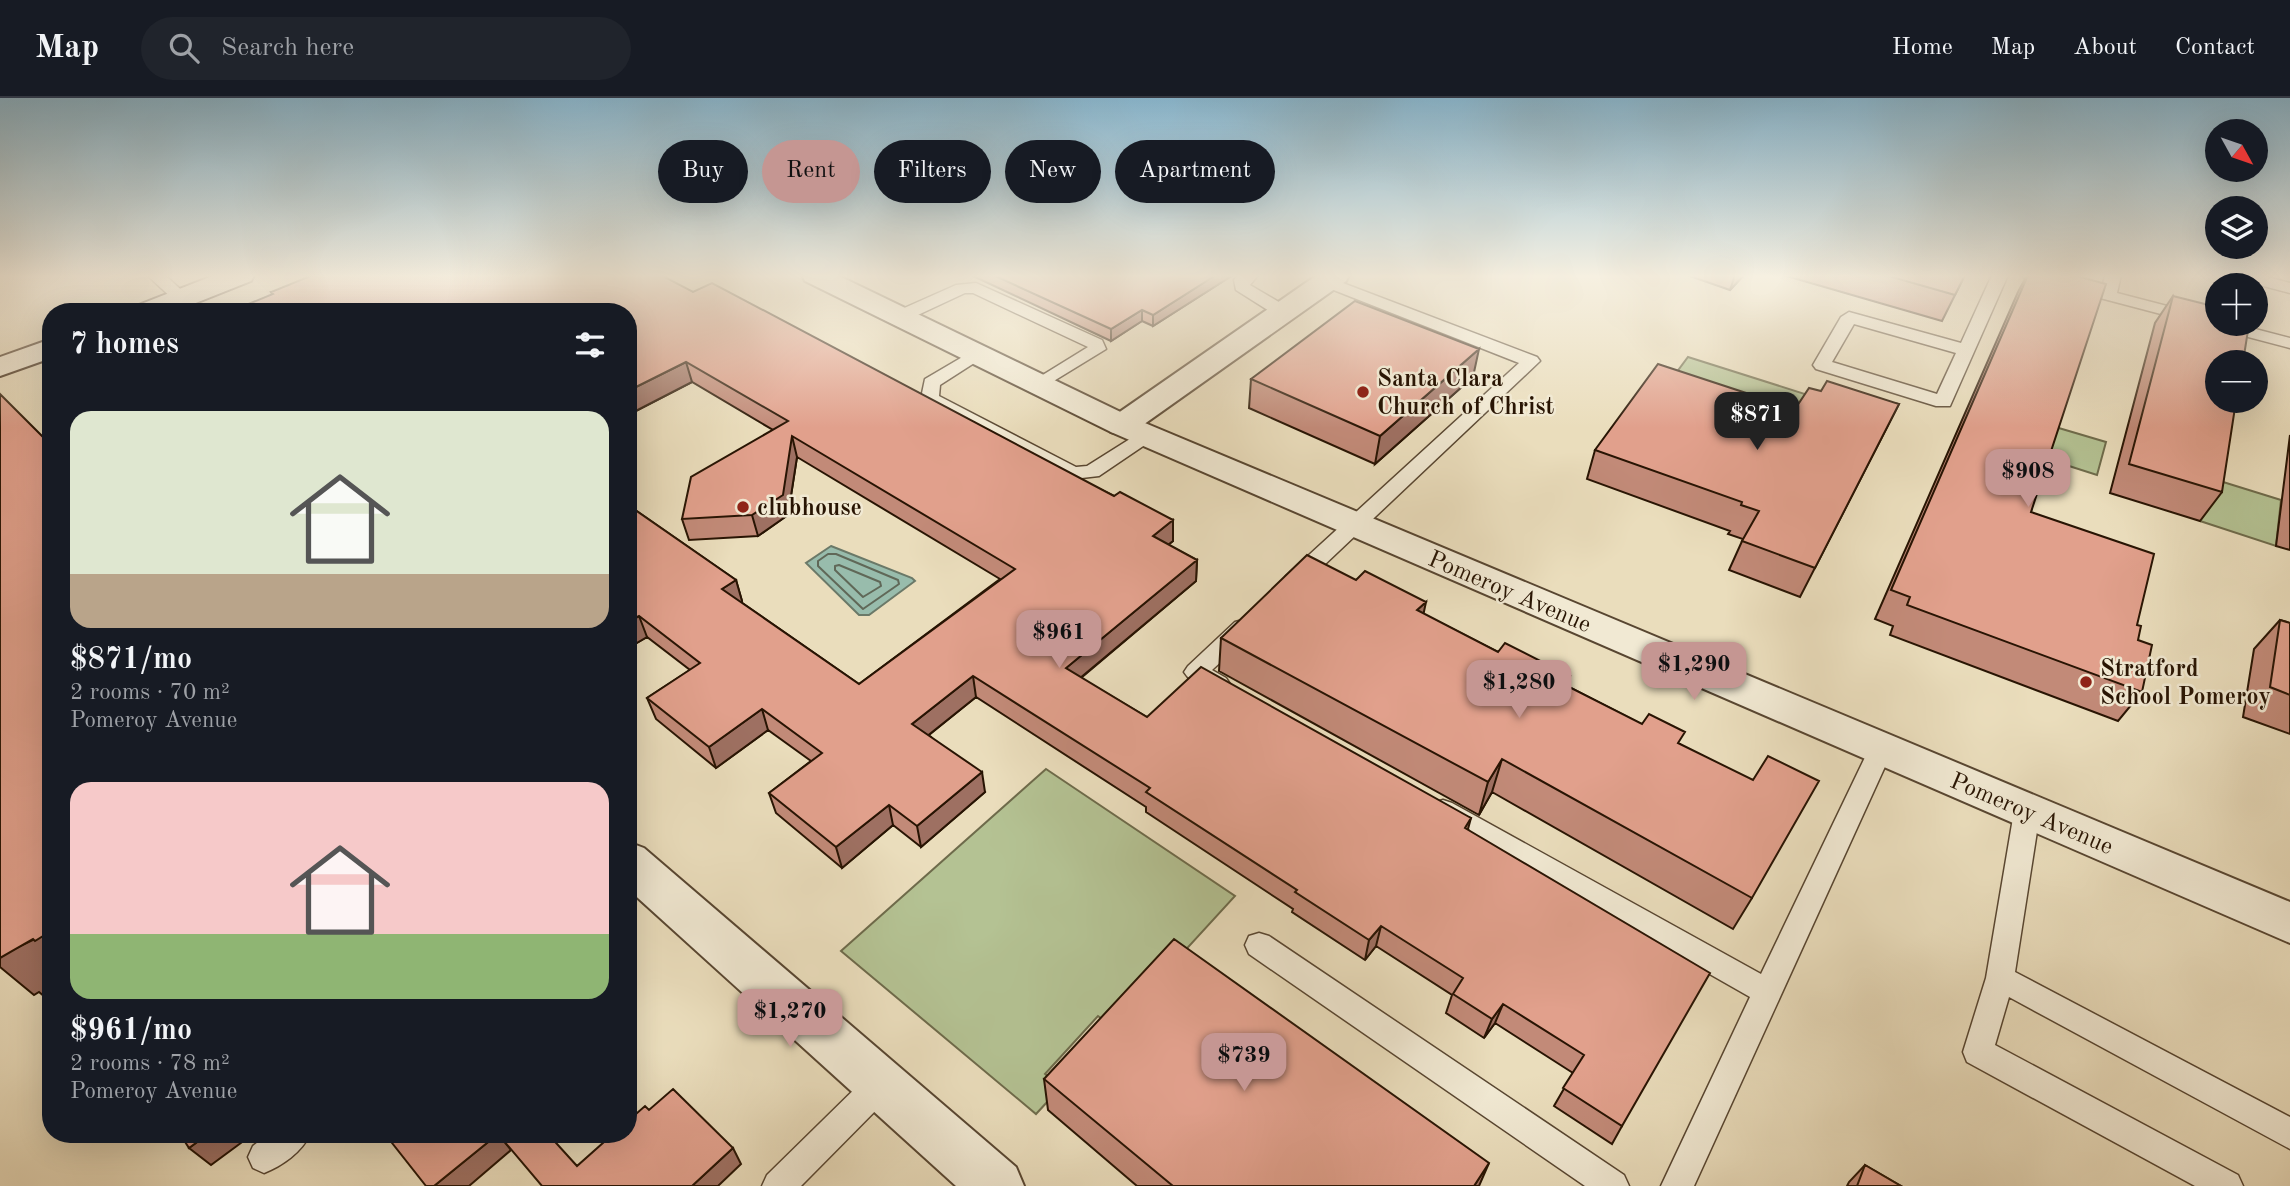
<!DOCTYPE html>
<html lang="en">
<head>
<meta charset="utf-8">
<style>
	:root { --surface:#171b24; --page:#20242c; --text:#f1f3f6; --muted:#9ea1a6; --line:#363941; --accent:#c59692 }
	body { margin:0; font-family:"Old Standard TT",serif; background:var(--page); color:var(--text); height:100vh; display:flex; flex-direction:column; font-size:26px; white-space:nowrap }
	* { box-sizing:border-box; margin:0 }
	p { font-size:23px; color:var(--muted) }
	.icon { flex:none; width:38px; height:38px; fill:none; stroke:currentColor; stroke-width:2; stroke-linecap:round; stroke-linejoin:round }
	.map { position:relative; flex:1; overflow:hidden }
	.panel { position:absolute; left:42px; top:205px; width:595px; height:840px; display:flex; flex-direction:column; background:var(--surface); border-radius:28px; box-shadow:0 7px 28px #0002 }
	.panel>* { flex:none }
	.guide { position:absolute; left:658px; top:42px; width:665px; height:63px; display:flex; gap:14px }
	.needle { width:46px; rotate:130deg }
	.fabs { position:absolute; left:2205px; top:21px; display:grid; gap:14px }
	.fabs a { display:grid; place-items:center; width:63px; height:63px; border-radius:50%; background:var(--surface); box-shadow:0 7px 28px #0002; font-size:35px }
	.price { position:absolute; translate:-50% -60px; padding:0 16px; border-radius:14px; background:var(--accent); color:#111; font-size:23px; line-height:46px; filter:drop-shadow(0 2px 4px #0008) }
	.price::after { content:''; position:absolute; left:50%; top:42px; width:21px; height:16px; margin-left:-10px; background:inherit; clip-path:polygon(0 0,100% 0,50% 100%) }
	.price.active { background:#222; color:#fff }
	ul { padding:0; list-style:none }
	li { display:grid; align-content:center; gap:14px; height:371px; padding:0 28px }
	li span { display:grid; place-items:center; height:217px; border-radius:21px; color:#555 }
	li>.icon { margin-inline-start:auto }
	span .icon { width:126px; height:126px; fill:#fffc; stroke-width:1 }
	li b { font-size:30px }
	h2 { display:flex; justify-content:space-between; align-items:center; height:84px; padding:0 28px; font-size:30px }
	.tag { padding:0 24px; border-radius:32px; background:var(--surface); box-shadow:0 7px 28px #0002; font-size:24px; line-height:63px }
	.tag.active { background:var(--accent); color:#111 }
	header { display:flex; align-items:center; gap:42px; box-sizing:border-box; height:98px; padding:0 35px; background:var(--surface); border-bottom:2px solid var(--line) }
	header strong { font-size:33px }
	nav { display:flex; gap:38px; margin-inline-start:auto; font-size:24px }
	.search { width:490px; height:63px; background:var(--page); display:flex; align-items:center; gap:18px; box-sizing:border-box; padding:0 24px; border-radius:38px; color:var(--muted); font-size:26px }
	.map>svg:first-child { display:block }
	.green { fill:#b4c293; stroke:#6e6b4b; stroke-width:2 }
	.water { fill:#98bcac; stroke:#6b7968; stroke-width:2 }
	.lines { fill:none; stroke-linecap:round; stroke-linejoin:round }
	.shore { stroke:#606858; stroke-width:2 }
	.service-casing { stroke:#584631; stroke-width:3 }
	.minor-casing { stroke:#584631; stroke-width:4 }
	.tertiary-casing { stroke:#584631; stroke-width:4 }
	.secondary-casing { stroke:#281403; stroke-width:4 }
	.service { fill:#f1e9d3; fill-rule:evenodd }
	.minor { fill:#f1e9d3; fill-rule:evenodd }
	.tertiary { fill:#f1e9d3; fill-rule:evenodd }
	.secondary { fill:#f1e9d3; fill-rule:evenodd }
	.wall { fill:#c28a78; stroke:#281403; stroke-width:2 }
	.shaded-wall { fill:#9e7062; stroke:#281403; stroke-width:2 }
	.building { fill:#e1a08c; stroke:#281403; stroke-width:2 }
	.poi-dot { fill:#8f2418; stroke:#f1e9d3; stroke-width:2.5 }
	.labels { text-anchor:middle; stroke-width:5; stroke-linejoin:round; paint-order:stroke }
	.poi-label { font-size:24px; font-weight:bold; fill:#281403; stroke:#f1e9d3; text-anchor:start }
	.street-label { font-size:24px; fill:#281403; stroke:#f1e9d3 }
</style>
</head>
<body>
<header>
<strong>Map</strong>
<div class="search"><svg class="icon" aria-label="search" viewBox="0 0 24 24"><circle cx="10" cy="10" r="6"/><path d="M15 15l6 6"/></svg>Search here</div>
<nav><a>Home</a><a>Map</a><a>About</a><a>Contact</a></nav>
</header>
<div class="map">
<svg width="2290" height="1088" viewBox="0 0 2290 1088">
	<rect width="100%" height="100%" fill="#eaddbc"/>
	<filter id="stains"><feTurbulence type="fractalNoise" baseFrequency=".00286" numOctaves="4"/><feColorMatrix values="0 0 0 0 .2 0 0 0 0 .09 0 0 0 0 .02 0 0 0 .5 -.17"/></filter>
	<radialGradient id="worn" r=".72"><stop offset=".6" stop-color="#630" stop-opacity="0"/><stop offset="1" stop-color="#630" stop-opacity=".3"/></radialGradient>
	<path class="green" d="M 1688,259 L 1808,297 L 1797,318 L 1659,298 Z
		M 2052,328 L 2106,344 L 2097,377 L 2041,359 Z
		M 2207,379 L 2281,402 L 2276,448 L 2200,423 Z
		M 1046,671 L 1235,798 L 1114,930 L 1098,918 L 1045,976 L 1061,989 L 1036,1016 L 841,853 Z"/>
	<path class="water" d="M 831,448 L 912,480 L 915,483 L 869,517 L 859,517 L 806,465 Z"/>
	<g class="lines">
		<path class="shore" d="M 828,456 L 836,456 L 898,482 L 899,486 L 863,511 L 818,468 L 818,463 Z
			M 839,467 L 880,484 L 881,488 L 863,499 L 835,472 L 835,468 Z"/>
		<g class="service-casing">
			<path id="service" d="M 147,177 L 165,177 L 190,200 L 188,204 L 176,204 Z
				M 1238,177 L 1258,177 L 1250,187 L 1289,210 L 1291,214 L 1289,218 L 1277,218 L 1236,192 L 1234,182 Z
				M 1992,177 L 2008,177 L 1950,308 L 1936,308 L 1816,271 L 1813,267 L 1841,219 L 1849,214 L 1961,245 ZM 1854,226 L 1956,255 L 1937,296 L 1832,264 Z
				M 2022,177 L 2050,177 L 2102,191 L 2105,177 L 2121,177 L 2117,195 L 2217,221 L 2217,226 L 2236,226 L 2290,240 L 2290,250 L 2024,180 Z
				M 2231,177 L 2260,177 L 2290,185 L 2290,195 L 2233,180 Z
				M 1327,179 L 1537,259 L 1540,263 L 1302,488 L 1294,490 L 1286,488 L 1283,483 L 1286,478 L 1519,265 L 1321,187 L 1319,184 Z
				M 976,185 L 1102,242 L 1106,251 L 1039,292 L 1030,287 L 1033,283 L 1088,249 L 973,195 L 965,195 L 905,223 L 899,224 L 891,219 L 893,215 L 956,187 Z
				M 976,251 L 982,252 L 985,256 L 982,260 L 940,287 L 939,298 L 1076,369 L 1087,368 L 1141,334 L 1148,332 L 1158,338 L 1099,378 L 1073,381 L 923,304 L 921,300 L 925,281 Z
				M 1243,522 L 1251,524 L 1254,530 L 1251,536 L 1212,572 L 1226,580 L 1230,586 L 1226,592 C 1213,596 1192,587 1184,574 L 1188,568 L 1235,524 Z
				M 1881,642 L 1890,644 L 1893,651 L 1694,1088 L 1661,1088 L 1750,899 L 1434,719 L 1430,712 L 1434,705 L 1443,702 L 1452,705 L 1761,876 L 1869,651 L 1872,644 Z
				M 2027,704 L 2036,707 L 2040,714 L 2015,874 L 2290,1019 L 2290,1051 L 2009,899 L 1995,947 L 2238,1077 L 2243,1088 L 2195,1088 L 1967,964 L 1963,954 L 1986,880 L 2014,714 L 2018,707 Z
				M 1259,835 L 1269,838 L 1624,1077 L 1629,1088 L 1585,1088 L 1249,856 L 1245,847 L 1249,838 Z
				M 882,970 L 893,975 L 897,985 L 893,995 L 801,1088 L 762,1088 L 767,1077 L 871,975 Z
				M 268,1036 L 310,1036 C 302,1054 282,1068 264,1075 L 253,1070 L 248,1059 L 253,1048 Z"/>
		</g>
		<g class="minor-casing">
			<path id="minor" d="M 1317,177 L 1349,177 L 1346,183 L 1133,334 L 1122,337 L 1111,334 L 1106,327 L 1111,320 Z
				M 628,744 L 644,750 L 1016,1069 L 1024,1088 L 956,1088 L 628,791 Z"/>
		</g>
		<g class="tertiary-casing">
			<path id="tertiary" d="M 802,177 L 837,177 L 1133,320 L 2290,804 L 2290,845 L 1111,334 L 805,183 Z"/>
		</g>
		<g class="secondary-casing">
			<path id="secondary" d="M 215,177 L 254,177 L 251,183 L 173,214 L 132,214 L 136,208 Z
				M 51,241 L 51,260 L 0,278 L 0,259 Z"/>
		</g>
		<use href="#service" class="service"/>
		<use href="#minor" class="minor"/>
		<use href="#tertiary" class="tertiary"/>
		<use href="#secondary" class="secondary"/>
	</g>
	<path class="wall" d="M 971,177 L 1233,177 L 1153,228 L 1142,223 L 1111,243 Z
		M 1687,177 L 1744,177 L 1730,192 Z
		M 1783,177 L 1965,177 L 1942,223 Z
		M 2027,177 L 2073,177 L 2031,414 L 2137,527 L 2142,594 L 2118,623 L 1890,537 L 1893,528 L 1875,521 L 2018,194 Z
		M 271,194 L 693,194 L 1114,398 L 1173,422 L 1173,443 L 1168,447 L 1197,462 L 1196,483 L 1081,580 L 1147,619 L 1471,720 L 1468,731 L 1622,1028 L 1612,1046 L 1554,1008 L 1573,975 L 1495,925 L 1484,940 L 1446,915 L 1452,897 L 1376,848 L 1365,862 L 1292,814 L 1293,811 L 1146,714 L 1146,709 L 976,599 L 929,637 L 985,694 L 921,749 L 893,727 L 842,770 L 776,715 L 769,695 L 811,663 L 768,632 L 716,670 L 656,621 L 647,600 L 690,572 L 647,539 L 628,550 L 628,407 L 736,482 L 742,503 L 741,504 L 859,586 L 1000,481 L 797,359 L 788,417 L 758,438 L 689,442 L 682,421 L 773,332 L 692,284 L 628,317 L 628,214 L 272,196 Z
		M 2173,198 L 2222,394 L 2200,423 L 2110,395 L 2155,225 Z
		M 1473,279 L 1375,366 L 1249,310 L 1251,281 Z
		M 1821,293 L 1899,306 L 1800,499 L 1729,472 L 1743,441 L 1728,436 L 1730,433 L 1587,381 L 1595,352 L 1795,311 Z
		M 2290,337 L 2290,452 L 2276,448 Z
		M 1423,516 L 1498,554 L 1570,578 L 1567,588 L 1680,646 L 1752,800 L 1733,831 L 1492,694 L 1479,717 L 1219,573 L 1221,540 Z
		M 2280,522 L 2290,525 L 2290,636 L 2243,619 L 2254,551 Z
		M 1044,981 L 1479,1088 L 1137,1088 L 1048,1012 Z
		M 1865,1067 L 1901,1088 L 1847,1088 L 1849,1084 Z"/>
	<path class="shaded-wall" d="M 1216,177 L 1233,177 L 1153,228 L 1153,217 Z
		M 1735,177 L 1744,177 L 1730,192 Z
		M 1142,212 L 1142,223 L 1111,243 L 1111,231 Z
		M 1479,251 L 1473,279 L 1375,366 L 1380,338 Z
		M 686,264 L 692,284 L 628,317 L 628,293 Z
		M 792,338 L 797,359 L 788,417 L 758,438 L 752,417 Z
		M 1173,422 L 1173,443 L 1152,459 L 1153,438 Z
		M 1197,462 L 1196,483 L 1067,591 L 1066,570 Z
		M 736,482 L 742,503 L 728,512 L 722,491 Z
		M 1426,504 L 1419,537 L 1417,512 Z
		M 639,518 L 647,539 L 628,550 L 628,524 Z
		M 973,578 L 976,599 L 916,647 L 912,626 Z
		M 762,611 L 768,632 L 716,670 L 709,649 Z
		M 1502,661 L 1492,694 L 1479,717 L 1488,684 Z
		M 982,674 L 985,694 L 921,749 L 917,728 Z
		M 889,707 L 893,727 L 842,770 L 836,749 Z
		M 1381,828 L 1376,848 L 1365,862 L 1369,842 Z
		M 51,833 L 51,896 L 45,899 L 39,894 L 34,897 L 0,869 L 0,858 Z
		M 1503,906 L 1495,925 L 1484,940 L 1492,921 Z
		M 208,1036 L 253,1036 L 211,1067 L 189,1050 Z
		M 498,1036 L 511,1052 L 469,1088 L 434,1088 Z
		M 733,1050 L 741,1066 L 718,1088 L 692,1088 Z
		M 1489,1065 L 1479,1088 L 1474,1088 Z"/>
	<path class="building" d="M 313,177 L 661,177 L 693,194 L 712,185 L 1114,398 L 1120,394 L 1173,422 L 1153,438 L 1197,462 L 1066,570 L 1147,619 L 1201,569 L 1471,720 L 1465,730 L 1710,875 L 1622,1028 L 1563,990 L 1584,957 L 1503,906 L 1492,921 L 1453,896 L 1463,880 L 1381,828 L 1369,842 L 1295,794 L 1297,792 L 1146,694 L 1150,690 L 973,578 L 912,626 L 982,674 L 917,728 L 889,707 L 836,749 L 769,695 L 822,655 L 762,611 L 709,649 L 647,600 L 700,565 L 639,518 L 628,524 L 628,407 L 736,482 L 722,491 L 859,586 L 1015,471 L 792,338 L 783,397 L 752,417 L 682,421 L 691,379 L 788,323 L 686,264 L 628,293 L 628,214 L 229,214 L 273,196 L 271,194 Z
		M 993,177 L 1216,177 L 1153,217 L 1142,212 L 1111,231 Z
		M 1885,177 L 1965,177 L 1955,197 Z
		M 2028,177 L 2073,177 L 2106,186 L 2031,414 L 2154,456 L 2137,527 L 2141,528 L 2138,542 L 2152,547 L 2142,594 L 1907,507 L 1910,499 L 1891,492 Z
		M 2173,198 L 2217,209 L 2217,226 L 2249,226 L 2243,264 L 2217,264 L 2217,303 L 2236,303 L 2222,394 L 2129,366 Z
		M 1355,203 L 1479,251 L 1380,338 L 1251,281 Z
		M 1658,266 L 1795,311 L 1809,290 L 1821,293 L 1827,283 L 1899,306 L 1815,470 L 1742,443 L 1759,413 L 1741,407 L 1742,404 L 1595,352 Z
		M 0,296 L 51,347 L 51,833 L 35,843 L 33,841 L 0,860 Z
		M 1307,457 L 1356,482 L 1365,473 L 1426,504 L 1417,512 L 1498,554 L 1505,545 L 1570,578 L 1563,586 L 1642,626 L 1649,616 L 1685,634 L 1678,645 L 1753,682 L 1768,658 L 1819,683 L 1752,800 L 1502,661 L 1488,684 L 1221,540 Z
		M 2280,522 L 2290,525 L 2290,597 L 2270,589 Z
		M 1174,841 L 1489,1065 L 1474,1088 L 1173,1088 L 1044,981 Z
		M 673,991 L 733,1050 L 692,1088 L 542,1088 L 498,1036 L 548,1036 L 577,1068 L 613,1036 L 628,1036 L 628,1023 L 645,1008 L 649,1012 Z
		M 180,1036 L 208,1036 L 189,1050 Z
		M 385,1036 L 498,1036 L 434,1088 L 426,1088 Z
		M 1865,1067 L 1901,1088 L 1857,1088 Z"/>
	<linearGradient id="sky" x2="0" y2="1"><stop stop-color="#88b7d0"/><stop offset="0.54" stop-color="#f6f0e1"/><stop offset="1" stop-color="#f6f0e1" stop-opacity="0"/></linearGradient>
	<rect width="2290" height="330" fill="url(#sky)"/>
	<g class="poi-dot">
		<circle cx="1363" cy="294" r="7"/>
		<circle cx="743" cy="409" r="7"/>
		<circle cx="2086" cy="584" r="7"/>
	</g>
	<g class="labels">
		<g class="poi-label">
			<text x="1377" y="288">Santa Clara<tspan x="1377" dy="28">Church of Christ</tspan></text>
			<text x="757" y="417">clubhouse</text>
			<text x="2100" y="578">Stratford<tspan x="2100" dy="28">School Pomeroy</tspan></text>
		</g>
		<g class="street-label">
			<text transform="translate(1510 493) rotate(23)" y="8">Pomeroy Avenue</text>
			<text transform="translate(2032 715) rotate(23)" y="8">Pomeroy Avenue</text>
		</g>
	</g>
	<rect width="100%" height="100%" filter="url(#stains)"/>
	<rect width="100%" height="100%" fill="url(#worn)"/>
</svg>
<div class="fabs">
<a><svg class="needle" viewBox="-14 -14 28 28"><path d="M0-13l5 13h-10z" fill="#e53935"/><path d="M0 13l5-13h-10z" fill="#9ea1a6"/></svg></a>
<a><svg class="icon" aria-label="layers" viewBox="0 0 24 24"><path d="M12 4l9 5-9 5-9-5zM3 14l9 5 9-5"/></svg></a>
<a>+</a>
<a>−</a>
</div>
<b class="price active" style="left:1757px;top:354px">$871</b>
<b class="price" style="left:2028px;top:411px">$908</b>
<b class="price" style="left:1059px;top:572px">$961</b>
<b class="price" style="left:1694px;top:604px">$1,290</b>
<b class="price" style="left:1519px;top:622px">$1,280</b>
<b class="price" style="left:790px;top:951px">$1,270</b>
<b class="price" style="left:1244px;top:995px">$739</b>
<div class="guide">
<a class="tag">Buy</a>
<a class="tag active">Rent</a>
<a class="tag">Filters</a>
<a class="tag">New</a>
<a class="tag">Apartment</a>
</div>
<section class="panel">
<h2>7 homes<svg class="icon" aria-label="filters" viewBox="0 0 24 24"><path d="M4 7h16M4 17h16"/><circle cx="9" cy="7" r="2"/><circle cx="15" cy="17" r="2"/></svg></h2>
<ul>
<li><span style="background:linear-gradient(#dfe7d0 75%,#b9a48a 0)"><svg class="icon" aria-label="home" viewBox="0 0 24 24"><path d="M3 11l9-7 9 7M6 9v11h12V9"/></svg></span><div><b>$871/mo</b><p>2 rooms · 70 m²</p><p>Pomeroy Avenue</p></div></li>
<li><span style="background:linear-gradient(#f6c9c9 70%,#8fb573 0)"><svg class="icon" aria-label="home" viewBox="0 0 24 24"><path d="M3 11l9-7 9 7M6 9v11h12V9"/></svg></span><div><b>$961/mo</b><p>2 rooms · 78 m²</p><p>Pomeroy Avenue</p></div></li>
</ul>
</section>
</div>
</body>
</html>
